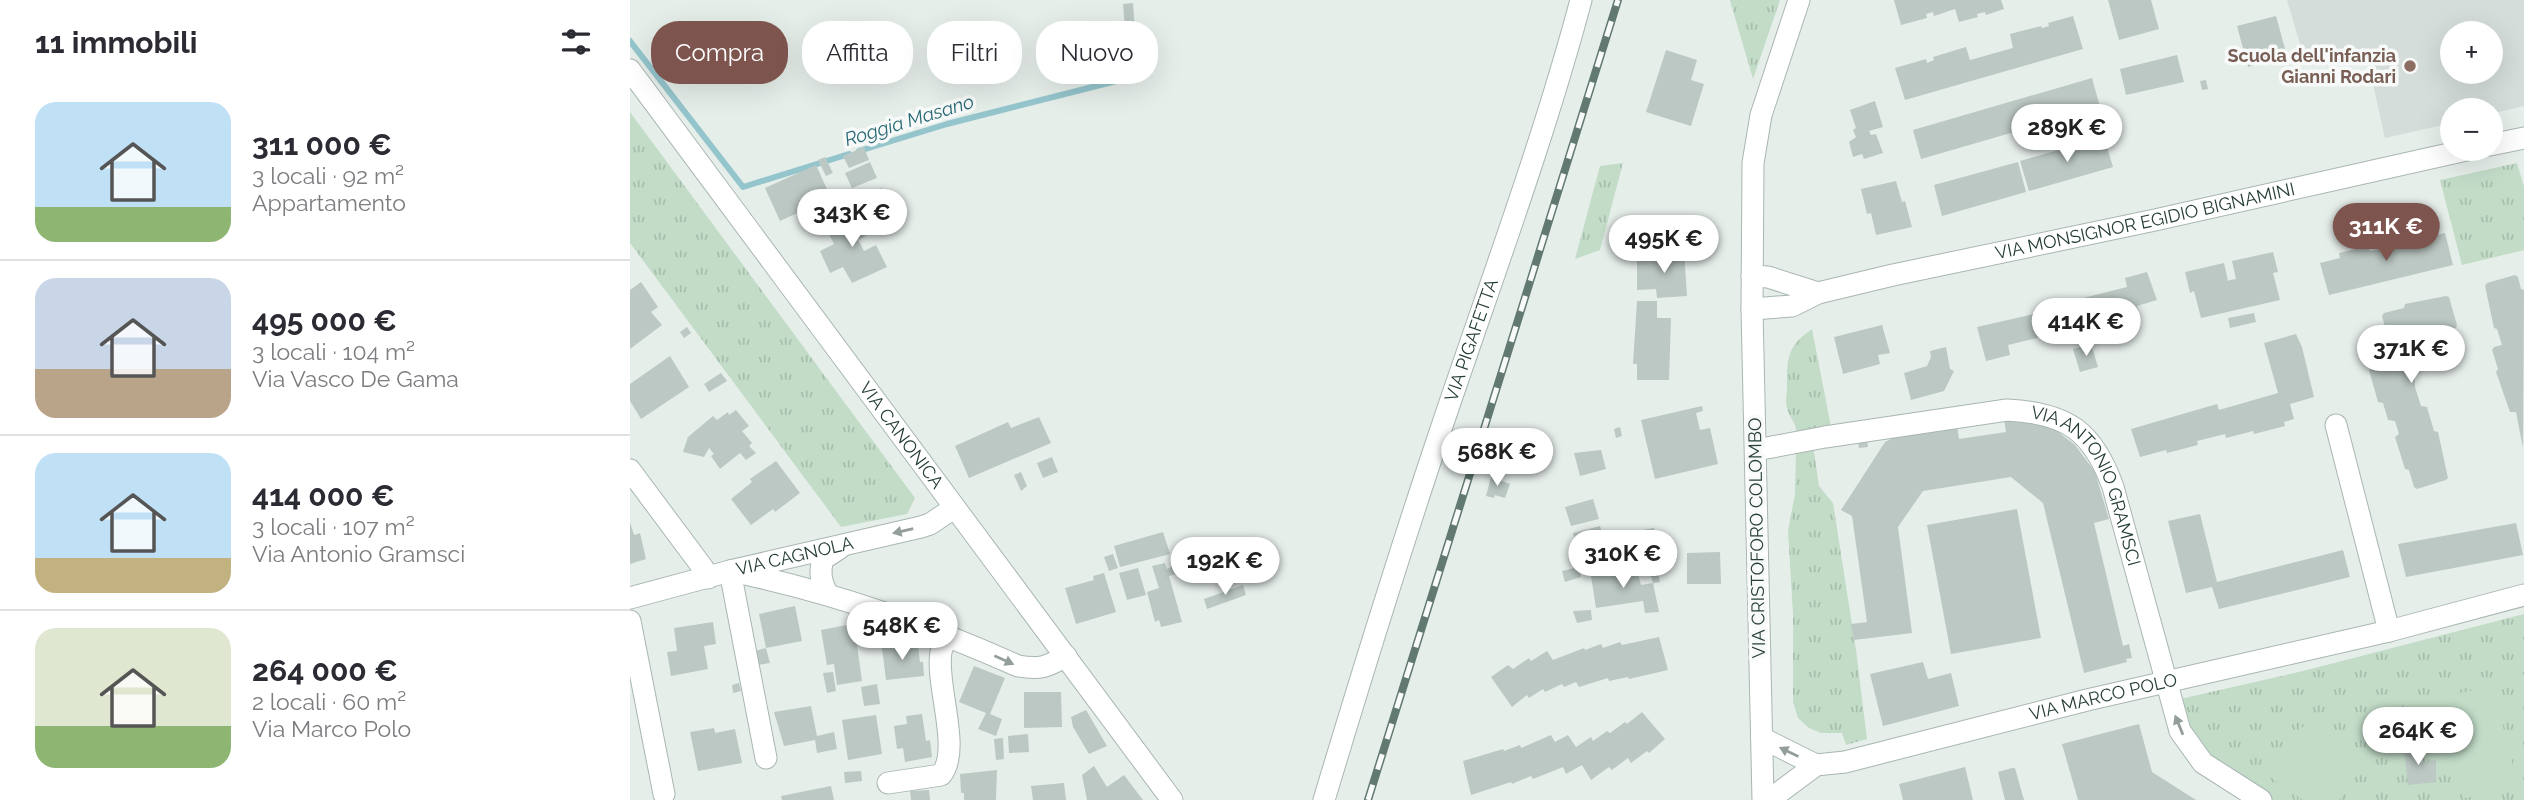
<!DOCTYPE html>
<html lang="it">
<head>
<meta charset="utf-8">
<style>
	:root { --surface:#fff; --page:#f2f2f3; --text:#2b2b33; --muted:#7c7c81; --line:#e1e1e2; --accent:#7e554e }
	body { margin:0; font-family:Raleway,sans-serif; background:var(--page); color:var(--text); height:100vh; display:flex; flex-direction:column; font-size:26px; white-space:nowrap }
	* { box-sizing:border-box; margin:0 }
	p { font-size:23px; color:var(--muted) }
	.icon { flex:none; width:38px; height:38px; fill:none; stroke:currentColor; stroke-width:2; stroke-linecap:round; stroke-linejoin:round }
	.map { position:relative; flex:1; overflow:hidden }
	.panel { display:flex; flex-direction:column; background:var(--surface); width:630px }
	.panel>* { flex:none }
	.hud { position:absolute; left:21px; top:21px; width:665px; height:63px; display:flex; gap:14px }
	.fabs { position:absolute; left:1810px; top:21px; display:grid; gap:14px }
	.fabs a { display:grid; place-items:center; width:63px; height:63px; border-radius:50%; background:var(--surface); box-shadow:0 7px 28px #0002; font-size:35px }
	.price { position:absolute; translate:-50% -60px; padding:0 16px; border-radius:24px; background:#fff; color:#222; font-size:23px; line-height:46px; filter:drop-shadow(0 2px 4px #0008) }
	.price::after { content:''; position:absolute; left:50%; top:42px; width:21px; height:16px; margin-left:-10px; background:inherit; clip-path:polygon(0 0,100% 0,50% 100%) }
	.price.selected { background:var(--accent); color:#fff }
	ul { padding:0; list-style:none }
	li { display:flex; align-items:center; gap:21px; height:175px; padding:0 35px }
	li+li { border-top:2px solid var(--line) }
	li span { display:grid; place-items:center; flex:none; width:196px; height:140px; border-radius:21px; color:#555 }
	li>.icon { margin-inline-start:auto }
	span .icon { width:84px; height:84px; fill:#fffc; stroke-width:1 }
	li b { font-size:30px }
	h2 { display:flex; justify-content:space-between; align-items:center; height:84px; padding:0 35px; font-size:30px }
	.chip { padding:0 24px; border-radius:28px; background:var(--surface); box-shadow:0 7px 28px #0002; font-size:24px; line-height:63px }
	.chip.selected { background:var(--accent); color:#fff }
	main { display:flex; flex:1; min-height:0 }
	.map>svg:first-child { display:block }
	.built { fill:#d4ddd9; fill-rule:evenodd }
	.grass { fill:url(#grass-tufts) }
	.pitch { fill:#c2dcc8 }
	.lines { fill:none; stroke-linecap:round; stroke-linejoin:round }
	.stream { stroke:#95c5cc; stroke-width:6 }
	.building { fill:#bcc8c3 }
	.minor-casing { stroke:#a9b6b1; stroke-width:23 }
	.minor { stroke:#fff; stroke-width:21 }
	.rail-casing { stroke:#627972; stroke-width:8 }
	.rail { stroke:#f7faf8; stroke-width:5; stroke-dasharray:16; stroke-linecap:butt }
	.oneway { fill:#939e9b }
	.education-dot { fill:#8d6e63; stroke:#f7faf8; stroke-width:2.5 }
	.labels { text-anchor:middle; stroke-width:7; stroke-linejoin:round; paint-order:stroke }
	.education-label { font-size:18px; font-weight:bold; fill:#785e54; stroke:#f7faf8; text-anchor:end }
	.street-label { font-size:18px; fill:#273e37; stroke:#f7faf8 }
	.water-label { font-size:19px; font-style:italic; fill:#276974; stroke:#f7faf8 }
</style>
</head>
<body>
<main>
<section class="panel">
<h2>11 immobili<svg class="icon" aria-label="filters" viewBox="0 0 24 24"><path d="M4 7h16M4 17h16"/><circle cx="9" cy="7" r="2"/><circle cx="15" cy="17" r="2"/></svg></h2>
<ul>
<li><span style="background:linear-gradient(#bfe0f5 75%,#8fb573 0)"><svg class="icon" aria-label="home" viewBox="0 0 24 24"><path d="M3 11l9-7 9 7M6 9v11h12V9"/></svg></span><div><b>311 000 €</b><p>3 locali · 92 m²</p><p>Appartamento</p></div></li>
<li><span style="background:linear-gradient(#c9d6e8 65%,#b9a48a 0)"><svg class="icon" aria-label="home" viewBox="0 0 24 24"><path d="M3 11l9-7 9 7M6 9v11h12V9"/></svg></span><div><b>495 000 €</b><p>3 locali · 104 m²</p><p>Via Vasco De Gama</p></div></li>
<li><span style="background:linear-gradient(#bfe0f5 75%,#c2b280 0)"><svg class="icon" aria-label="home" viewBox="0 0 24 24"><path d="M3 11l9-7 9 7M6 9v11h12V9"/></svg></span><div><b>414 000 €</b><p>3 locali · 107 m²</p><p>Via Antonio Gramsci</p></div></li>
<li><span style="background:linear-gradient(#dfe7d0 70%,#8fb573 0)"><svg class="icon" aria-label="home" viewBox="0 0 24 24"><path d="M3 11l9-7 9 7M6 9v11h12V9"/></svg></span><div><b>264 000 €</b><p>2 locali · 60 m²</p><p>Via Marco Polo</p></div></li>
</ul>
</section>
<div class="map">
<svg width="1894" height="800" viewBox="0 0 1894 800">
	<defs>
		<pattern id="grass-tufts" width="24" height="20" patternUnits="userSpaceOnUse" patternTransform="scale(1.75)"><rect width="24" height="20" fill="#c2dcc8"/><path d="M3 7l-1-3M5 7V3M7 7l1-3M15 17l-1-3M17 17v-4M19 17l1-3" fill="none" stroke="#a7beac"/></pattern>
	</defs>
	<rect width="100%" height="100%" fill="#e6eeea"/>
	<path class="built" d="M 1657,0 L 1894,0 L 1894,106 L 1860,114 L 1860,110 L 1822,110 L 1822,123 L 1755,138 L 1735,48 L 1675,61 ZM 1822,33 L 1860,33 L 1860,72 L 1822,72 Z"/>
	<path class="grass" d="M 1100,0 L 1150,0 L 1123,79 L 1101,4 Z
		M 0,112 L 285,498 L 277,514 L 211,527 L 0,243 Z
		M 993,163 L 970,250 L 945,259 L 970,166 Z
		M 1887,163 L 1894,187 L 1894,250 L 1832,265 L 1810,180 Z
		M 1182,329 L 1201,427 L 1167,434 C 1165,420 1160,419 1157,408 C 1155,402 1157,393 1157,386 C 1157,358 1157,346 1182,329 Z
		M 1183,445 L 1189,486 L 1203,503 L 1226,650 L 1237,739 L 1216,745 L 1212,733 L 1191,733 L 1179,728 L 1168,718 L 1163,702 L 1163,614 L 1158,531 L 1165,494 L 1166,448 Z
		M 1894,614 L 1894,800 L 1642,800 L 1579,757 L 1552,720 L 1550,699 L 1673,671 Z"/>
	<path class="pitch" d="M 1863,686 L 1888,787 L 1835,798 L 1811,697 Z
		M 1671,726 L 1731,768 L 1709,800 L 1673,800 L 1636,774 Z"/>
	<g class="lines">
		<path class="stream" d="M 0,41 L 113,187 L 219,154
			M 229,151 L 317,124 L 502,77 L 498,24"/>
	</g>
	<path class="building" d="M 1264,0 L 1371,0 L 1374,9 L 1356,15 L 1355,12 L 1347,14 L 1348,17 L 1329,22 L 1325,9 L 1304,16 L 1303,12 L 1296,14 L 1297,18 L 1271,25 Z
		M 1478,0 L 1521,0 L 1529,29 L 1489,40 Z
		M 503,3 L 505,30 L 495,30 L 493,4 Z
		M 1443,16 L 1453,49 L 1275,100 L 1265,68 L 1296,59 L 1297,63 L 1304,60 L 1303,57 L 1336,47 L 1340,60 L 1383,48 L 1380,34 L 1411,26 L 1412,28 L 1419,26 L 1418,23 Z
		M 1646,16 L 1657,56 L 1618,67 L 1607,26 Z
		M 1036,50 L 1067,60 L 1061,80 L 1074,84 L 1061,126 L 1016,112 Z
		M 1547,55 L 1554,82 L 1496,95 L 1490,69 Z
		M 1462,78 L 1470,107 L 1291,159 L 1283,130 Z
		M 1576,80 L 1578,89 L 1572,90 L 1570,81 Z
		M 1245,101 L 1253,127 L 1239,131 L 1241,135 L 1246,134 L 1253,153 L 1234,159 L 1232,154 L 1223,157 L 1219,142 L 1226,137 L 1223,130 L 1226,128 L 1220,110 Z
		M 1474,137 L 1483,167 L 1399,191 L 1390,161 Z
		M 234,147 L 239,160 L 219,168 L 213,156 Z
		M 195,157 L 203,173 L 196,176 L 188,160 Z
		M 240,162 L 247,178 L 222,188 L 215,173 Z
		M 1388,162 L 1396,192 L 1312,216 L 1304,185 Z
		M 186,165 L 201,198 L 150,221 L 135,188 Z
		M 1266,181 L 1272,202 L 1275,201 L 1282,227 L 1246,235 L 1241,213 L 1237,214 L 1231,189 Z
		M 252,188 L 257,198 L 247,202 L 243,192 Z
		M 230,211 L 241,233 L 228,240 L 234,251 L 246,245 L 257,267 L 222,283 L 213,267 L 200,273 L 190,251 L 204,244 L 196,228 Z
		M 1794,233 L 1796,238 L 1815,233 L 1823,265 L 1699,295 L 1690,263 L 1710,258 L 1709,253 L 1738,246 L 1740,251 L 1768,245 L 1766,240 Z
		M 1054,251 L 1057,296 L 1027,298 L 1026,289 L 1007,290 L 1007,260 L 1034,259 L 1034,252 Z
		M 1643,252 L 1648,272 L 1643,273 L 1650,300 L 1571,318 L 1564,291 L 1560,293 L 1555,272 L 1594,263 L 1598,281 L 1600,280 L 1606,279 L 1602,261 Z
		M 1517,272 L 1527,300 L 1507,306 L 1508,310 L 1452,323 L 1455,332 L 1430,338 L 1428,333 L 1378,345 L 1380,355 L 1356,361 L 1347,327 L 1422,310 L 1421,306 L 1497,287 L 1495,278 Z
		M 1885,275 L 1888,277 L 1891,289 L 1894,290 L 1893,448 L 1886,412 L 1880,412 L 1866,372 L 1868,369 L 1862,350 L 1864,347 L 1872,345 L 1867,329 L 1864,328 L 1855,286 L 1857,283 Z
		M 11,282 L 28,307 L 21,312 L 32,325 L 0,349 L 0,290 Z
		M 1816,296 L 1819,297 L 1827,325 L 1826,328 L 1813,331 L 1812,336 L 1792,342 L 1779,345 L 1772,343 L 1785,379 L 1785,387 L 1791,406 L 1797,407 L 1804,431 L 1808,432 L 1818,478 L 1816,480 L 1787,489 L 1784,487 L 1779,470 L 1775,469 L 1765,437 L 1769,434 L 1765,421 L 1758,420 L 1753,403 L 1748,402 L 1739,370 L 1742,367 L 1737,349 L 1739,347 L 1759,341 L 1752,316 L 1754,313 L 1774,308 L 1775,304 Z
		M 1007,301 L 1027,301 L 1027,318 L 1041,318 L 1039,380 L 1007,380 L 1007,364 L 1003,364 Z
		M 1624,313 L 1626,322 L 1600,328 L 1598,318 Z
		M 1252,325 L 1260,353 L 1248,355 L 1250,364 L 1213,374 L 1204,337 Z
		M 57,327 L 61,333 L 54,338 L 50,332 Z
		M 1666,334 L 1672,347 L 1684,397 L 1660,404 L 1664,419 L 1654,422 L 1655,426 L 1624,434 L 1623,431 L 1596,438 L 1595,434 L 1567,441 L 1568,445 L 1537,453 L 1536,450 L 1510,457 L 1501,429 L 1587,404 L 1589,410 L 1648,393 L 1634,343 Z
		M 1461,344 L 1468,367 L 1450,372 L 1443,349 Z
		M 1316,347 L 1320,369 L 1324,371 L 1314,391 L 1281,400 L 1274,373 L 1297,366 L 1301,357 L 1300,351 Z
		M 40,356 L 59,387 L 11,419 L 0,401 L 0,384 Z
		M 91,373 L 97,381 L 79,392 L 74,384 Z
		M 1072,406 L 1073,411 L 1066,413 L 1070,430 L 1080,428 L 1088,464 L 1025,479 L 1011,420 Z
		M 106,410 L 119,426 L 112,431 L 122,443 L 119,446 L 126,453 L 116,460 L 110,453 L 90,469 L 81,456 L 84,454 L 79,448 L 74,457 L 53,452 L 58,437 L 83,416 L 87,420 L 98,412 L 99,415 Z
		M 409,417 L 421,443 L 339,478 L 325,446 L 378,422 L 381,428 Z
		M 1384,417 L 1423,428 L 1445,445 L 1465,472 L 1479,519 L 1464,523 L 1493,646 L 1499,644 L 1502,658 L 1496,659 L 1497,662 L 1454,673 L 1413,503 L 1381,477 L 1293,491 L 1268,527 L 1282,633 L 1224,640 L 1221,624 L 1237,622 L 1222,516 L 1211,510 L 1255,442 L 1267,436 L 1327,426 L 1329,439 L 1376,432 L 1374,419 Z
		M 990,427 L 992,436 L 986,438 L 984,429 Z
		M 1237,440 L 1238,447 L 1229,448 L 1228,442 Z
		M 971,450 L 976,469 L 950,476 L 944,453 Z
		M 422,457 L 428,472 L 413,478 L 407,463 Z
		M 146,461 L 170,493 L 145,512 L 143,509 L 121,525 L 101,499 L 122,482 L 120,479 Z
		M 391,472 L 397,486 L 391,491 L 384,475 Z
		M 861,477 L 880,484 L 875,498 L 865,495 L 864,498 L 856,496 Z
		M 963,499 L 969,519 L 941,526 L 935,507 Z
		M 1387,509 L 1411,638 L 1321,654 L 1297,525 Z
		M 1570,514 L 1587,582 L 1713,550 L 1720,577 L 1589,609 L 1582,587 L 1556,593 L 1538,521 Z
		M 0,522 L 4,535 L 10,533 L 16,559 L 0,564 Z
		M 1886,523 L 1893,555 L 1776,577 L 1768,544 Z
		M 970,526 L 975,544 L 948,551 L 943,533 Z
		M 1024,528 L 1030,550 L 1024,551 L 1028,564 L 1033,563 L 1036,571 L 1028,572 L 1030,582 L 1023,583 L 1008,531 Z
		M 533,532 L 540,554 L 490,567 L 484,546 Z
		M 1090,552 L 1091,584 L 1057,584 L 1057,553 Z
		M 483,554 L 488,568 L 479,571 L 474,557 Z
		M 551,562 L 553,572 L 539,576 L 552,622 L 531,627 L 529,620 L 525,622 L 517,592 L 529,588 L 522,566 L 535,563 L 537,569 Z
		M 948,567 L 951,577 L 935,582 L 932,571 Z
		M 1006,567 L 1011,585 L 1023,583 L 1029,612 L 1015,613 L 1013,601 L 966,608 L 961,576 Z
		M 508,568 L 516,595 L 497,600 L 489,573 Z
		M 474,573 L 486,612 L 446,624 L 435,588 L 464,580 L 463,576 Z
		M 613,585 L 616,595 L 577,609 L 574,599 Z
		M 165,606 L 172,641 L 136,648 L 140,663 L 128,665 L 125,651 L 136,648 L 129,614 Z
		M 961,610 L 962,620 L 947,623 L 943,611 Z
		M 83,622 L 86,644 L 74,646 L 78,669 L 41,676 L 37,652 L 47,651 L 44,628 Z
		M 222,624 L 224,624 L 232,681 L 207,685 L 204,664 L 197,665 L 191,630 Z
		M 1029,637 L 1038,670 L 999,679 L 998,677 L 979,681 L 978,678 L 949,687 L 946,682 L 934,687 L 932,684 L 915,692 L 913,689 L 899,698 L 897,695 L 882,707 L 861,677 L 878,665 L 883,669 L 899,658 L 901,661 L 917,651 L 923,660 L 954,648 L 955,650 L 971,644 L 973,648 L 990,642 L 992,645 Z
		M 285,645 L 288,646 L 290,662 L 293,662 L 294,676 L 256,680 L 252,648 Z
		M 1293,662 L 1298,679 L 1321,673 L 1329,706 L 1253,726 L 1240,674 Z
		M 344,666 L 375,678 L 360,714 L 372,719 L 366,736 L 348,729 L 356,713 L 329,702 Z
		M 203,672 L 206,691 L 197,693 L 193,673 Z
		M 109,683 L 111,691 L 103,693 L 102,685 Z
		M 247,684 L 250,704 L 234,706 L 231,687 Z
		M 394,692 L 431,692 L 432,727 L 394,728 Z
		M 181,706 L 187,736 L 204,732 L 207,749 L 187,753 L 185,740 L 154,746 L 144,712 Z
		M 456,710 L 477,746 L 459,754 L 443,727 L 441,717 Z
		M 1012,712 L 1035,739 L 1019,753 L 1017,751 L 1001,763 L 998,758 L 982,770 L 979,767 L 961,780 L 952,765 L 936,774 L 933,767 L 903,779 L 901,776 L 882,784 L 881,782 L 841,795 L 833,761 L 873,749 L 874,751 L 890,745 L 891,748 L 921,735 L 925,742 L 938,735 L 946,747 L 961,737 L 963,741 L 977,731 L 980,733 L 995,722 L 997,724 Z
		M 292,714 L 296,741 L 300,740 L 302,757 L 275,762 L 273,748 L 267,749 L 264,726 L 277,724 L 276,716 Z
		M 246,715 L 252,754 L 218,760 L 212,720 Z
		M 1509,724 L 1522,772 L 1566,800 L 1448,800 L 1432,744 Z
		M 84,728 L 85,733 L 105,729 L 112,763 L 68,771 L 60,732 Z
		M 398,734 L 399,752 L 379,753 L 378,736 Z
		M 373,738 L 374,759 L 366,760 L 364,739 Z
		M 1785,741 L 1787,763 L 1806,760 L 1806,782 L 1778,785 L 1773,742 Z
		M 464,766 L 477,787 L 494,775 L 513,800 L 457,800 L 452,775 Z
		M 1335,767 L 1343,800 L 1273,800 L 1269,784 Z
		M 1382,768 L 1385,768 L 1394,800 L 1375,800 L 1368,772 Z
		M 367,770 L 366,800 L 334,800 L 334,793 L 331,793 L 330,774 Z
		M 231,771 L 232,781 L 215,783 L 214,772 Z
		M 434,783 L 436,800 L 403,800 L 401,786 Z
		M 201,786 L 204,800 L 152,800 L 151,796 Z
		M 299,790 L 300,800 L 281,800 L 280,791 Z"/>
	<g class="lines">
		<g class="minor-casing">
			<g id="minor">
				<path id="s1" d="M 0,70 L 542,800"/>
				<path d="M 1860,145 L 1894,138"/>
				<path d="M 1122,276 L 1138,277 L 1188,293"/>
				<path id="s2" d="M 1122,309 L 1162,306 L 1188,293 L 1263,275 L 1525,220 L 1841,149"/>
				<path d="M 1706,425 L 1759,631"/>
				<path id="s3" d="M 1126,450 L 1195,437 L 1377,410 C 1437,413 1463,431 1483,487 L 1550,731 L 1573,763 L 1631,800"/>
				<path d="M 0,470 L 73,568 L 78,578"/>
				<path d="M 100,571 C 201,591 294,624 388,666 C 410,670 417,667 436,656"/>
				<path d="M 100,571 L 136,758"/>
				<path d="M 197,593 C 191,581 189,572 193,559 L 210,548"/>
				<path id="s4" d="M 0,598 L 100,571 L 291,527 L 300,524 L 324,508"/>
				<path d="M 0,621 L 34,794"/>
				<path d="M 1132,738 L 1186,765"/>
				<path d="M 258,783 L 311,775 C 332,750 305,684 311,652 C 312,647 315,642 317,637"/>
				<path id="s5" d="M 694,800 C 731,677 769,554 810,432 C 858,289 912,146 951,0"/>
				<path d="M 1133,800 L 1122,309 L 1123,163 L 1131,115 L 1169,0"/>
				<path id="s6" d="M 1139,800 L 1186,765 L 1215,762 L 1457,700 L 1759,631 L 1894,595"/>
			</g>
		</g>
		<use href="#minor" class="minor"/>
		<g class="rail-casing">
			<path id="rail" d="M 738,800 L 988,0"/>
		</g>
		<use href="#rail" class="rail"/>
	</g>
	<defs><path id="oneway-solid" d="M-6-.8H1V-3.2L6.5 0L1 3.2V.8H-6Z" transform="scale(1.75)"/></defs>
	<g class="oneway">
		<use href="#oneway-solid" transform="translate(273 531) rotate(167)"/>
		<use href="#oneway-solid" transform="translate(374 660) rotate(24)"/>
		<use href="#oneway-solid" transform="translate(1549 725) rotate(-112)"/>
		<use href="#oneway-solid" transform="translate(1159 752) rotate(-154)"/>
	</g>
	<circle class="education-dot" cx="1780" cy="66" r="7"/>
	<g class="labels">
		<g class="education-label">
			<text x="1766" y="62">Scuola dell'infanzia<tspan x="1766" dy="21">Gianni Rodari</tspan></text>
		</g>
		<g class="street-label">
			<text dy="6" stroke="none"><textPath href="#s2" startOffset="404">VIA MONSIGNOR EGIDIO BIGNAMINI</textPath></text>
			<text dy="6" stroke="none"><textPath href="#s5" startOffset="483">VIA PIGAFETTA</textPath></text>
			<text dy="6" stroke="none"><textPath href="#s1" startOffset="455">VIA CANONICA</textPath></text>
			<text dy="6" stroke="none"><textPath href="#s3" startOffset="378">VIA ANTONIO GRAMSCI</textPath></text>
			<text transform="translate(1127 538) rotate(-91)" y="6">VIA CRISTOFORO COLOMBO</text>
			<text dy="6" stroke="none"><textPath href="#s4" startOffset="170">VIA CAGNOLA</textPath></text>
			<text dy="6" stroke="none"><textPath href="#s6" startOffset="354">VIA MARCO POLO</textPath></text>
		</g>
		<g class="water-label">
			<text transform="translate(279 120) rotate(-17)" y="7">Roggia Masano</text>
		</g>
	</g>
</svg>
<div class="fabs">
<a>+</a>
<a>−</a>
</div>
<b class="price" style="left:1437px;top:164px">289K €</b>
<b class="price" style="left:222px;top:249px">343K €</b>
<b class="price selected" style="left:1756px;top:263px">311K €</b>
<b class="price" style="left:1034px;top:275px">495K €</b>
<b class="price" style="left:1456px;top:358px">414K €</b>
<b class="price" style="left:1781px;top:385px">371K €</b>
<b class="price" style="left:867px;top:488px">568K €</b>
<b class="price" style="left:993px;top:590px">310K €</b>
<b class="price" style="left:595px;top:597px">192K €</b>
<b class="price" style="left:272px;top:662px">548K €</b>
<b class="price" style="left:1788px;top:767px">264K €</b>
<div class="hud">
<a class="chip selected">Compra</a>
<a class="chip">Affitta</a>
<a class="chip">Filtri</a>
<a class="chip">Nuovo</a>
</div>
</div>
</main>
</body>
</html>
